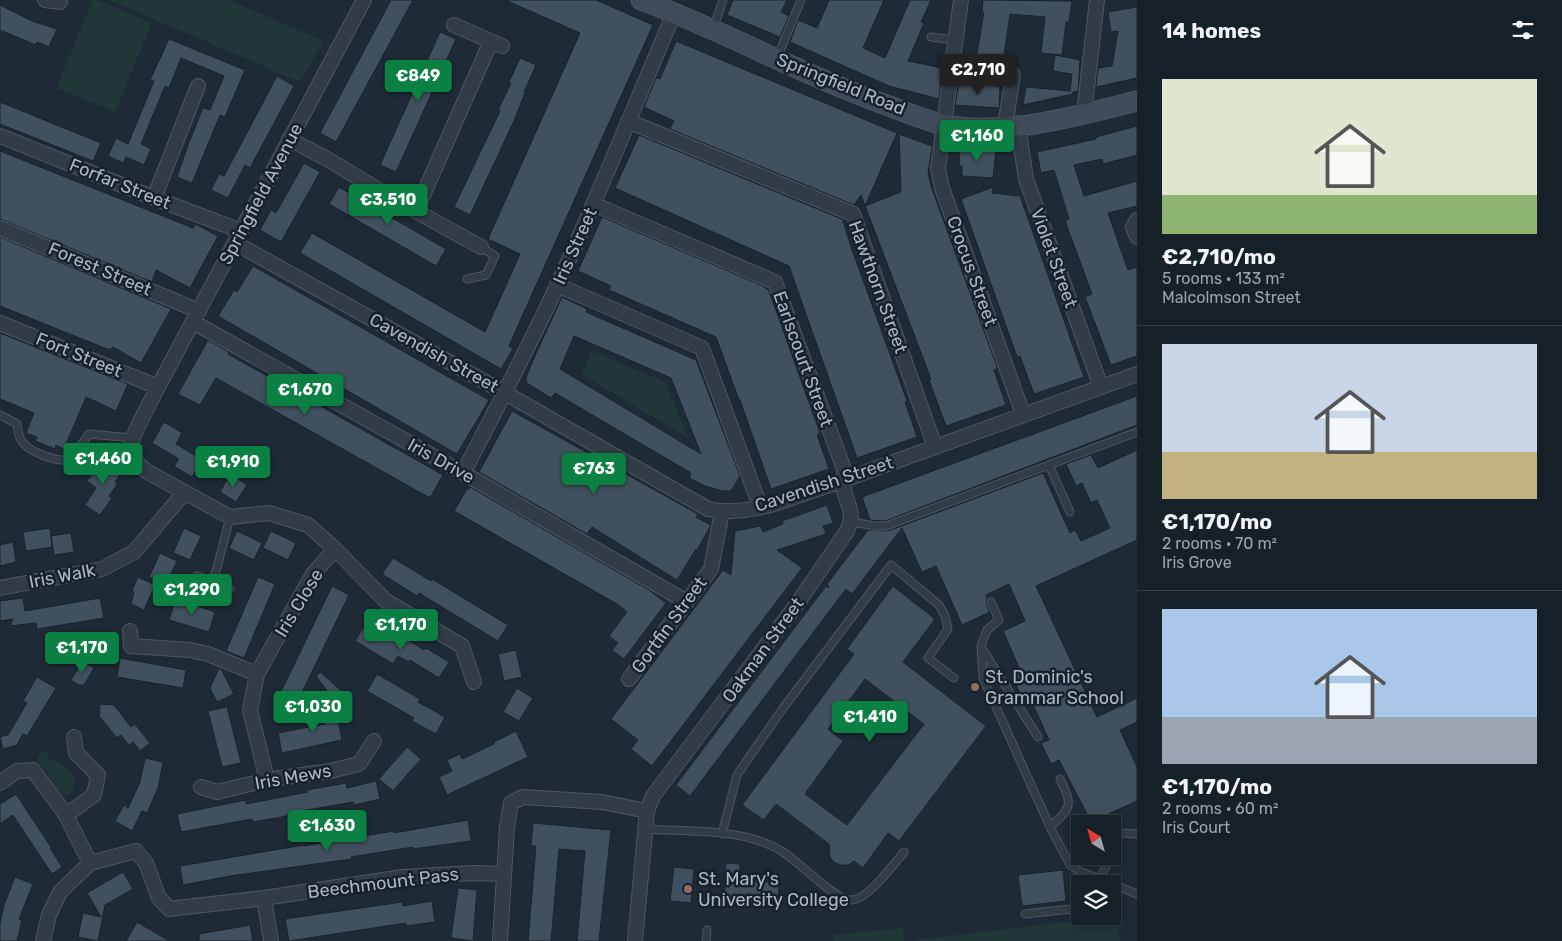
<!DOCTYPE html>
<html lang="en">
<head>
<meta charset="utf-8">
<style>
	:root { --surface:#162028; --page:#232d34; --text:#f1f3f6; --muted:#9ea3a8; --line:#353e45; --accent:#0b8043 }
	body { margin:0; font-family:Rubik,sans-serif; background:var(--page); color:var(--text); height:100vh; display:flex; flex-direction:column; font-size:19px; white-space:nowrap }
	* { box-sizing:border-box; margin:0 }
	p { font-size:16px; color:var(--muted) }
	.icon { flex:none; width:28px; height:28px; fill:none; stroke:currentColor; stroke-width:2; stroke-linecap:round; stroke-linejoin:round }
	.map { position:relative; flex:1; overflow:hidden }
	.side { display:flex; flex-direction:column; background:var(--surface); width:425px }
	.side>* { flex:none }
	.needle { width:32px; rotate:323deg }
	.tools { position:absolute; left:1071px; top:815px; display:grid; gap:10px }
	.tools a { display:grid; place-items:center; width:50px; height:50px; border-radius:0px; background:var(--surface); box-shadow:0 2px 12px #0003,0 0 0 1px var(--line); font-size:25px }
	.price { position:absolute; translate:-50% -42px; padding:0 11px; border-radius:5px; background:var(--accent); color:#fff; font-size:16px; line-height:32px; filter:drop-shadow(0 1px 2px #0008) }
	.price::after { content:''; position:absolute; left:50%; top:30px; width:15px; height:11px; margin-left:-8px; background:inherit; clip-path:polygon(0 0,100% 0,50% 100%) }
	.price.selected { background:#222; color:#fff }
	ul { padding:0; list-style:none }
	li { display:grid; align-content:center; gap:10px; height:265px; padding:0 25px }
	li+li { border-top:1px solid var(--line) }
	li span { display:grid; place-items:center; height:155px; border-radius:0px; color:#555 }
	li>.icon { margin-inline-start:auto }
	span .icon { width:90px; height:90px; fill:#fffc; stroke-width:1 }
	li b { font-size:21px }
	h2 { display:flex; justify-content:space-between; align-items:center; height:60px; padding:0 25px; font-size:21px }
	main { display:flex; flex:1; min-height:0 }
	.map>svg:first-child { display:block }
	.green { fill:#203637 }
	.building { fill:#41505f; stroke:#19232d; fill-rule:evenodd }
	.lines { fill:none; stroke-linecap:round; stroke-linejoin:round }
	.lane-casing { stroke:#4c5762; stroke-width:9 }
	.street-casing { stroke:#4c5762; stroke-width:16 }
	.secondary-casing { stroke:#4c5762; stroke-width:21 }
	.lane { stroke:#313c47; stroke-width:7 }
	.street { stroke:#313c47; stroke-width:14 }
	.secondary { stroke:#3f4b5a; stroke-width:19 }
	.education-dot { fill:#8d6e63; stroke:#17212b; stroke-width:2 }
	.labels { text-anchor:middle; stroke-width:5; stroke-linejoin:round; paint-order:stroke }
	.street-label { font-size:18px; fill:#abb7c4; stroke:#17212b }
	.poi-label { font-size:18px; fill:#abb7c4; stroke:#17212b; text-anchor:start }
</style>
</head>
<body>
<main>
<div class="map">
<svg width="1137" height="941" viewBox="0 0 1137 941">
	<rect width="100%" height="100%" fill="#1e2a36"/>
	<path class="green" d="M 93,0 L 97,0 L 152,23 L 115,112 L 56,88 Z
		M 109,0 L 229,0 L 324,41 L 300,82 Z
		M 592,351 L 665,382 L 689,439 L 581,374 Z
		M 42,749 L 46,752 L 48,757 C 64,767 85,774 69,795 L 62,796 L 37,759 Z
		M 1117,916 L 1120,941 L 914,941 L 913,940 Z
		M 903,928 L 904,941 L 833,941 L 833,935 Z"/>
	<path class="building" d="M 391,0 L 413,0 L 336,142 L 320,133 Z
		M 505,0 L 596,0 L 653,25 L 516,330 L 509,346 L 513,349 L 501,369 L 300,253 L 312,233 L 485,332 L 520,254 L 488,239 L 580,33 Z
		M 733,0 L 787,0 L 781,12 L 789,16 L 780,37 L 727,15 Z
		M 829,0 L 884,0 L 863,48 L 885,58 L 910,0 L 931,0 L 921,22 L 924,23 L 908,61 L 942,68 L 939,99 L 889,86 L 790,42 L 798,20 L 817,28 Z
		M 983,0 L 1072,1 L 1069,22 L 1066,22 L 1062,55 L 1041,53 L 1045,17 L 1010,14 L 1003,63 L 976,59 L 984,12 L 982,12 Z
		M 0,5 L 32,21 L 57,29 L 49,47 L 37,42 L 36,45 L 0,30 Z
		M 1137,7 L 1137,78 L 1096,87 L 1098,68 L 1112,66 L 1118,31 L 1111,32 L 1108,12 Z
		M 440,32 L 456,39 L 396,172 L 380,165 Z
		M 169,39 L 245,70 L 225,117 L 220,115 L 192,183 L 177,177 L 188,145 L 203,108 L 210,110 L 224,76 L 181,58 L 169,88 L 165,86 L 141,144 L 151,149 L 144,165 L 126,157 L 123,163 L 108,156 L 116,138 L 128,144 L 154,81 L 150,80 Z
		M 676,41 L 897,133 L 865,206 L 901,192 L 899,134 L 932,146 L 928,173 L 931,186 L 996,364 L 997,369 L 994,370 L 1006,405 L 946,426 L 929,380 L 931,379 L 861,195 L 854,205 L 670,129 L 674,121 L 644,107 L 656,78 L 660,79 Z
		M 1055,55 L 1080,60 L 1078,91 L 1073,92 L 1073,94 L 1023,105 L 1026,87 L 1070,91 L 1072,74 L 1053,71 Z
		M 520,58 L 536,65 L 524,92 L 525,93 L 514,121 L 470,215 L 454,207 L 500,111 L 498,110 L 511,83 L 509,82 Z
		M 277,76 L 294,86 L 250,168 L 245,165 L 228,198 L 211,190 L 219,174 L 224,176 Z
		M 959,83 L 1000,86 L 999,108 L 955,105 Z
		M 0,102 L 101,143 L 93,161 L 0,124 Z
		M 1137,126 L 1137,155 L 1103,164 L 1102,159 L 1074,165 L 1084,196 L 1137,181 L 1137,206 L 1108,213 L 1128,270 L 1137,267 L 1137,356 L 1111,365 L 1085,297 L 1092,294 L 1065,221 L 1069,219 L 1054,170 L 1041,173 L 1037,152 L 1096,139 L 1096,137 Z
		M 639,135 L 844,220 L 843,221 L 851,247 L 907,401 L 905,402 L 917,437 L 857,458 L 789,266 L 615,188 Z
		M 960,147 L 996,149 L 993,178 L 962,176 L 962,166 L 959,166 Z
		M 0,151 L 193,228 L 195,224 L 218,236 L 190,288 L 156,270 L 152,282 L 0,219 Z
		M 304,163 L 320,172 L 281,242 L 260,230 L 271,210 L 276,213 Z
		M 339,187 L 446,249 L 436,266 L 329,204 Z
		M 993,187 L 992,193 L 1020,196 L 1084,377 L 1034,394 L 1020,356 L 1017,357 L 961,199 Z
		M 602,217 L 763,286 L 769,291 L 820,433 L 817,435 L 829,469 L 771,489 L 740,400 L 739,400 L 716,337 L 609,290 L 611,286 L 578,271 Z
		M 0,237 L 171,309 L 141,363 L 113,347 L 112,349 L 107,349 L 0,306 Z
		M 253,266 L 489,400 L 457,454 L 218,316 L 234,290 L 237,292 Z
		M 562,297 L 587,309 L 586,312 L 696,360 L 740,476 L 731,491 L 723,491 L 705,486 L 689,478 L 691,473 L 555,393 L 551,398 L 527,383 L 526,378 L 533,360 ZM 574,336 L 671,378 L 701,454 L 560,369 Z
		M 0,333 L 128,384 L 116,411 L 86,397 L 64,449 L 56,445 L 55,449 L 35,441 L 37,437 L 26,433 L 34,413 L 0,399 Z
		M 208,340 L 229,352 L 228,354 L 443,475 L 430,498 L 216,378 L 200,405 L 178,394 Z
		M 1137,396 L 1137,425 L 885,521 L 870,520 L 862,497 Z
		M 512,411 L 698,514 L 696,517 L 711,525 L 697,550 L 696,549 L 677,580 L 592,527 L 587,534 L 479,472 Z
		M 164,422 L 182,433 L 176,444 L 208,463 L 202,473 L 196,470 L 192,477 L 174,466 L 179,459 L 152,443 Z
		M 1137,450 L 1137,540 L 1036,586 L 1097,717 L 1137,698 L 1137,722 L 1120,730 L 1137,767 L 1137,801 L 1091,822 L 1059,760 L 1051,764 L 1041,743 L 1049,740 L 1028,693 L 1021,696 L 1012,676 L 1021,672 L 1003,631 L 1025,621 L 1009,584 L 986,595 L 987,598 L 986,604 L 990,612 L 962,625 L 936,566 L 922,572 L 902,528 L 852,594 L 846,589 L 690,796 L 676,785 L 826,586 L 829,588 L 827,584 L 868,530 L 888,531 L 1043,473 L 1070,533 L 1075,530 L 1081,541 L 1110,528 L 1097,500 L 1091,503 L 1082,483 L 1076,486 L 1066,464 L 1091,455 L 1098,468 Z
		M 104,458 L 123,470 L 115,482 L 118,483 L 109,496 L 112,498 L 100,515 L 85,505 L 96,488 L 87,481 Z
		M 230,474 L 247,485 L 236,502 L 220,492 Z
		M 470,487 L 649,590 L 666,603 L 624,659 L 612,650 L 618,643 L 609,636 L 627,612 L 617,604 L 454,511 L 467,489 L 468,490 Z
		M 827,505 L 833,523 L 823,526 L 826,534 L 777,550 L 802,568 L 652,766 L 631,749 L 638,740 L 611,719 L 723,570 L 731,575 L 735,531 L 760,526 L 763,532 L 783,524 L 782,521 Z
		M 50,528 L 52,547 L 26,551 L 23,532 Z
		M 184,528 L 201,536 L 190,560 L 173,553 Z
		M 237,531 L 262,543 L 254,560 L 229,548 Z
		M 271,531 L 296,543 L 288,560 L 263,548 Z
		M 71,533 L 74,552 L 54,555 L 51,536 Z
		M 13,542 L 16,562 L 0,566 L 0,545 Z
		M 160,553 L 177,561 L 166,585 L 149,577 Z
		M 393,558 L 431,581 L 432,579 L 508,625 L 498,641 L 419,593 L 417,596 L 382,574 Z
		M 138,577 L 155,585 L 144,610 L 131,604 L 134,592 L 132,591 Z
		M 258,577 L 275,584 L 244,658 L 226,651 Z
		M 332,586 L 349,595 L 295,707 L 278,698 Z
		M 893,586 L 935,619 L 903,662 L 986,726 L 899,841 L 888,833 L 863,868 L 854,861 L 848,865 L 840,865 L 834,862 L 830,857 L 829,844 L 776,804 L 764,820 L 742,805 L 854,654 L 847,649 ZM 865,679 L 924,724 L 847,825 L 805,794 L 843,741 L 828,729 Z
		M 23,598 L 25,611 L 100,598 L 104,618 L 37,629 L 36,623 L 10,626 L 13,619 L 0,621 L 0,601 Z
		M 176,599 L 215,612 L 209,632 L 169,620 Z
		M 365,625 L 391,640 L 395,632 L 424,650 L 426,648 L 449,662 L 439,678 L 410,660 L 409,662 L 398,656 L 393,664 L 355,641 Z
		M 516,650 L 522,677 L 504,681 L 498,654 Z
		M 120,658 L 186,670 L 183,688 L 117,677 Z
		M 82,662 L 94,668 L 84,685 L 79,685 L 71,680 Z
		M 219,668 L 221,669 L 234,694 L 217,702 L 210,688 Z
		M 320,672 L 352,700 L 340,708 L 316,676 Z
		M 377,674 L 420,699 L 418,702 L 445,717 L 436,734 L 412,721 L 414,718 L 367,691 Z
		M 37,677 L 56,688 L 27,736 L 23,734 L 17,745 L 3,749 L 0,737 L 8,735 L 27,703 L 23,701 Z
		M 517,688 L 533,698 L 519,721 L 503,712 Z
		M 100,704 L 114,705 L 131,727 L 135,724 L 150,743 L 140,751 L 133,742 L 129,745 L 121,735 L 117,738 L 99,716 Z
		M 335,705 L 342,740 L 282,753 L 278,733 L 325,724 L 322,708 Z
		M 227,707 L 241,763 L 222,767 L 208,711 Z
		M 516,731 L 528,757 L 447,795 L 439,777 L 452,771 L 447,760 L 460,754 L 462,759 L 494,744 L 494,742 Z
		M 407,747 L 421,759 L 393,791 L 379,779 Z
		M 145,758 L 163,762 L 158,788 L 147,813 L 142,811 L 132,831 L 115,821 L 124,805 L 128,808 L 140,782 Z
		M 376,781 L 380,799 L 354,805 L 353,802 L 308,810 L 282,817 L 253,822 L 252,819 L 181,832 L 177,814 L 246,800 L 246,804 L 308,792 L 307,790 L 346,783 L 347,788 Z
		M 16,794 L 51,847 L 50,848 L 62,867 L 52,874 L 13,815 L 0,824 L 0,804 Z
		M 468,820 L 471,841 L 413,849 L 413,847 L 351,857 L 352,859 L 337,861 L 230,876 L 183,885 L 180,866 L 304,845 L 304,846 L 394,831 L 394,833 Z
		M 533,823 L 611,830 L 599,941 L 577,941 L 585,851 L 559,849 L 551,941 L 528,941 L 536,846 L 531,846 Z
		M 726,863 L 740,864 L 740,881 L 779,882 L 778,907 L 724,904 Z
		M 674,867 L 694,869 L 691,903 L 670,901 Z
		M 1063,870 L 1066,901 L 1022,906 L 1018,875 Z
		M 123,872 L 133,889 L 105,905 L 98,941 L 78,937 L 83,913 L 101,917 L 87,893 Z
		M 15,877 L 33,884 L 19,919 L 22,920 L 17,941 L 0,941 L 0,924 L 4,905 Z
		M 458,888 L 477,890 L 473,941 L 451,938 Z
		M 432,901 L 435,922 L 406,926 L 406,923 L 289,941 L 285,919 L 402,902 L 403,906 Z
		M 137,922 L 149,929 L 169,941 L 126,941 Z
		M 250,925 L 253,941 L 199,941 L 199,934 Z"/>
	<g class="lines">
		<g class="lane-casing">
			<path id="lane" d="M 713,29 L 723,0
				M 931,37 L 956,40
				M 777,58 L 801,0
				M 467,279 L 486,275 L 495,256 L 481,247
				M 0,415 L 17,424 C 18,429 18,435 21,440 C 28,452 56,462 70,460 L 89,434 L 133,438
				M 1049,465 L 1070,512
				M 851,522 L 875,526 L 886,526 L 1137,432
				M 197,576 L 230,589
				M 212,582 L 217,568 L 230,517
				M 991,602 L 999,620 L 987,630 L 981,646 L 983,678 L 1050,827 L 1070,865 L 1081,872 L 1112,884
				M 981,647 L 1038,737
				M 1050,827 C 1073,807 1072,804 1060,779
				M 645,829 C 688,832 743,828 780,850 C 798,860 835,901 852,900 C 868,899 893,865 904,852
				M 722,834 L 737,775 L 781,711 L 891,565 L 939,605 L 945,616 L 948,629 L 928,658 L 954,678
				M 1112,837 L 1122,833 L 1137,834
				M 1100,879 L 1109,859 L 1108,856
				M 1112,884 L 1137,894
				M 1080,902 L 1078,888 L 1081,872
				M 1025,914 L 1080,908
				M 706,941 L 707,930"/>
		</g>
		<g class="street-casing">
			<path id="street" d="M 45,0 L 60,2
				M 364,0 L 158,387 C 152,400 130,437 131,448 C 132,459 139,465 146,471 L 230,517 L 269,513 L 308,525 L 335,549 L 386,601 L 462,646 L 474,682
				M 961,0 L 938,168 L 942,188 L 1023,414
				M 454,25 L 502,46
				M 1084,114 L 1097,0
				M 628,121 L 853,214 L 935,447
				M 1005,126 L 1013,75
				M 1018,126 L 1026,179 L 1101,387
				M 0,136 L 154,198 L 241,231
				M 289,139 L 329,160 L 390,197 L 481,247
				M 154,198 L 198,86
				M 593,204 L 775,282 L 844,469 C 844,476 843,483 844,489 C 847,508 856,510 847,531 L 797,604 L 653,796 L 647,811 L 635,941
				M 416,211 L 491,41
				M 1137,220 L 1133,227 L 1137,237
				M 0,228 L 199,311
				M 235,243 L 505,393 L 708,509 C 729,514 751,510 771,505 L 844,480 L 1137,374
				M 557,285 L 702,348 L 757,498 L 759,508
				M 193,322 L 463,473 L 687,602
				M 0,323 L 158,387
				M 463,473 C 496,410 528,348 558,284 C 599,194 636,103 674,13
				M 0,588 L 102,569 L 134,552 L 184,493
				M 130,631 L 131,646 L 190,650 L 208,654 L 257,674
				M 629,679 L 711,569 L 722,512
				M 267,780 L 250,710 L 257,674 L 313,574 L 335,549
				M 0,783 L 17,771 L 33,770 L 66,815 L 90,863
				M 201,787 L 217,792 L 267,780 L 330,771 L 359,764 L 374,741
				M 66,815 L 94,795 L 98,775 L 76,753 L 74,737
				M 264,898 L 271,941
				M 43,941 L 49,915 L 60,892 L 90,863 L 136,851 L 146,863 L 159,898 L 169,909 L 264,898 L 403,877 L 474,873 L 504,874
				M 500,941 L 507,827 L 511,803 L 523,797 L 602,802 L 647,811"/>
		</g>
		<g class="secondary-casing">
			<path id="secondary" d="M 641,0 C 725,31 804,76 889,106 C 906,112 928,122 946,125 C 1008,136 1077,116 1137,101"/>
		</g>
		<use href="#lane" class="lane"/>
		<use href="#street" class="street"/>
		<use href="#secondary" class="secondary"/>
	</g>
	<g class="education-dot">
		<circle cx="975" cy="687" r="5"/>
		<circle cx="688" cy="889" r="5"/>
	</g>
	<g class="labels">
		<g class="street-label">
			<text transform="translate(841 84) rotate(22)" y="6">Springfield Road</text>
			<text transform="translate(120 184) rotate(22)" y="6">Forfar Street</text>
			<text transform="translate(261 194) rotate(-62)" y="6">Springfield Avenue</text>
			<text transform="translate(575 246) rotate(-66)" y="6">Iris Street</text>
			<text transform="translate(1054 258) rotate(70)" y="6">Violet Street</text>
			<text transform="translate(100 269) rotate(23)" y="6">Forest Street</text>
			<text transform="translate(972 271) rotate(70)" y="6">Crocus Street</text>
			<text transform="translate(878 287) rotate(70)" y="6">Hawthorn Street</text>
			<text transform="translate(434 353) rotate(29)" y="6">Cavendish Street</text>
			<text transform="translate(79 355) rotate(22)" y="6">Fort Street</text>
			<text transform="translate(803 359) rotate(70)" y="6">Earlscourt Street</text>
			<text transform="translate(441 461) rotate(29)" y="6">Iris Drive</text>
			<text transform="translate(824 484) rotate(-18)" y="6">Cavendish Street</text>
			<text transform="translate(62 576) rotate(-11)" y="6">Iris Walk</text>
			<text transform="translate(299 603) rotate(-59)" y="6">Iris Close</text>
			<text transform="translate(669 625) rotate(-54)" y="6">Gortfin Street</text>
			<text transform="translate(763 650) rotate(-54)" y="6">Oakman Street</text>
			<text transform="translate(293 777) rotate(-10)" y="6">Iris Mews</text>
			<text transform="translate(383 883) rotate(-7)" y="6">Beechmount Pass</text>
		</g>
		<g class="poi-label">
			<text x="985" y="683">St. Dominic's<tspan x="985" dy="21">Grammar School</tspan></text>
			<text x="698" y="885">St. Mary's<tspan x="698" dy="21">University College</tspan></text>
		</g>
	</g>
</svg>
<div class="tools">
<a><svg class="needle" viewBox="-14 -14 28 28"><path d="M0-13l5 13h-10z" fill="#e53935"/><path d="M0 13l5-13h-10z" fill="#9ea3a8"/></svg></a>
<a><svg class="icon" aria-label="layers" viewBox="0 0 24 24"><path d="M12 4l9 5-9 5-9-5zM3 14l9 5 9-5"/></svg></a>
</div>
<b class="price selected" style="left:978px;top:96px">€2,710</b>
<b class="price" style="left:418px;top:102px">€849</b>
<b class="price" style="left:977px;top:162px">€1,160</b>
<b class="price" style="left:388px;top:226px">€3,510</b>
<b class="price" style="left:305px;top:416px">€1,670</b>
<b class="price" style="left:103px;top:485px">€1,460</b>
<b class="price" style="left:233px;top:488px">€1,910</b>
<b class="price" style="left:594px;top:495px">€763</b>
<b class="price" style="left:192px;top:616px">€1,290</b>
<b class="price" style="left:401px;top:651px">€1,170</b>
<b class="price" style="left:82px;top:674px">€1,170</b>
<b class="price" style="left:313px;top:733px">€1,030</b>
<b class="price" style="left:870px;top:743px">€1,410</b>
<b class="price" style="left:327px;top:852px">€1,630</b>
</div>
<section class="side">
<h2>14 homes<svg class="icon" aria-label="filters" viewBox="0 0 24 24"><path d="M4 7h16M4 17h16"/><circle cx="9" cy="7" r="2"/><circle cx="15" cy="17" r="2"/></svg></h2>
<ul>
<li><span style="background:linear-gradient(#dfe7d0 75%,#8fb573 0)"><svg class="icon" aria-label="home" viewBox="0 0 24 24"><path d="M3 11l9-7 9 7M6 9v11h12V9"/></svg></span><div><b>€2,710/mo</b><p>5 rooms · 133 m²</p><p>Malcolmson Street</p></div></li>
<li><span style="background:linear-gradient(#c9d6e8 70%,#c2b280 0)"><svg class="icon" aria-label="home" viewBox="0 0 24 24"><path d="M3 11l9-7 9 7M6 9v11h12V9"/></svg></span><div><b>€1,170/mo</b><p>2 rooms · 70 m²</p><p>Iris Grove</p></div></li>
<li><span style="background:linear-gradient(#a9c7e8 70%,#9aa5b1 0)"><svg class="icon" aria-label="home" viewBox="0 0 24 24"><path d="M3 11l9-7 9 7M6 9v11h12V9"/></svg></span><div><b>€1,170/mo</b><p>2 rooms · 60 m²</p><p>Iris Court</p></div></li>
</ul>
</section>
</main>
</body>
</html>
